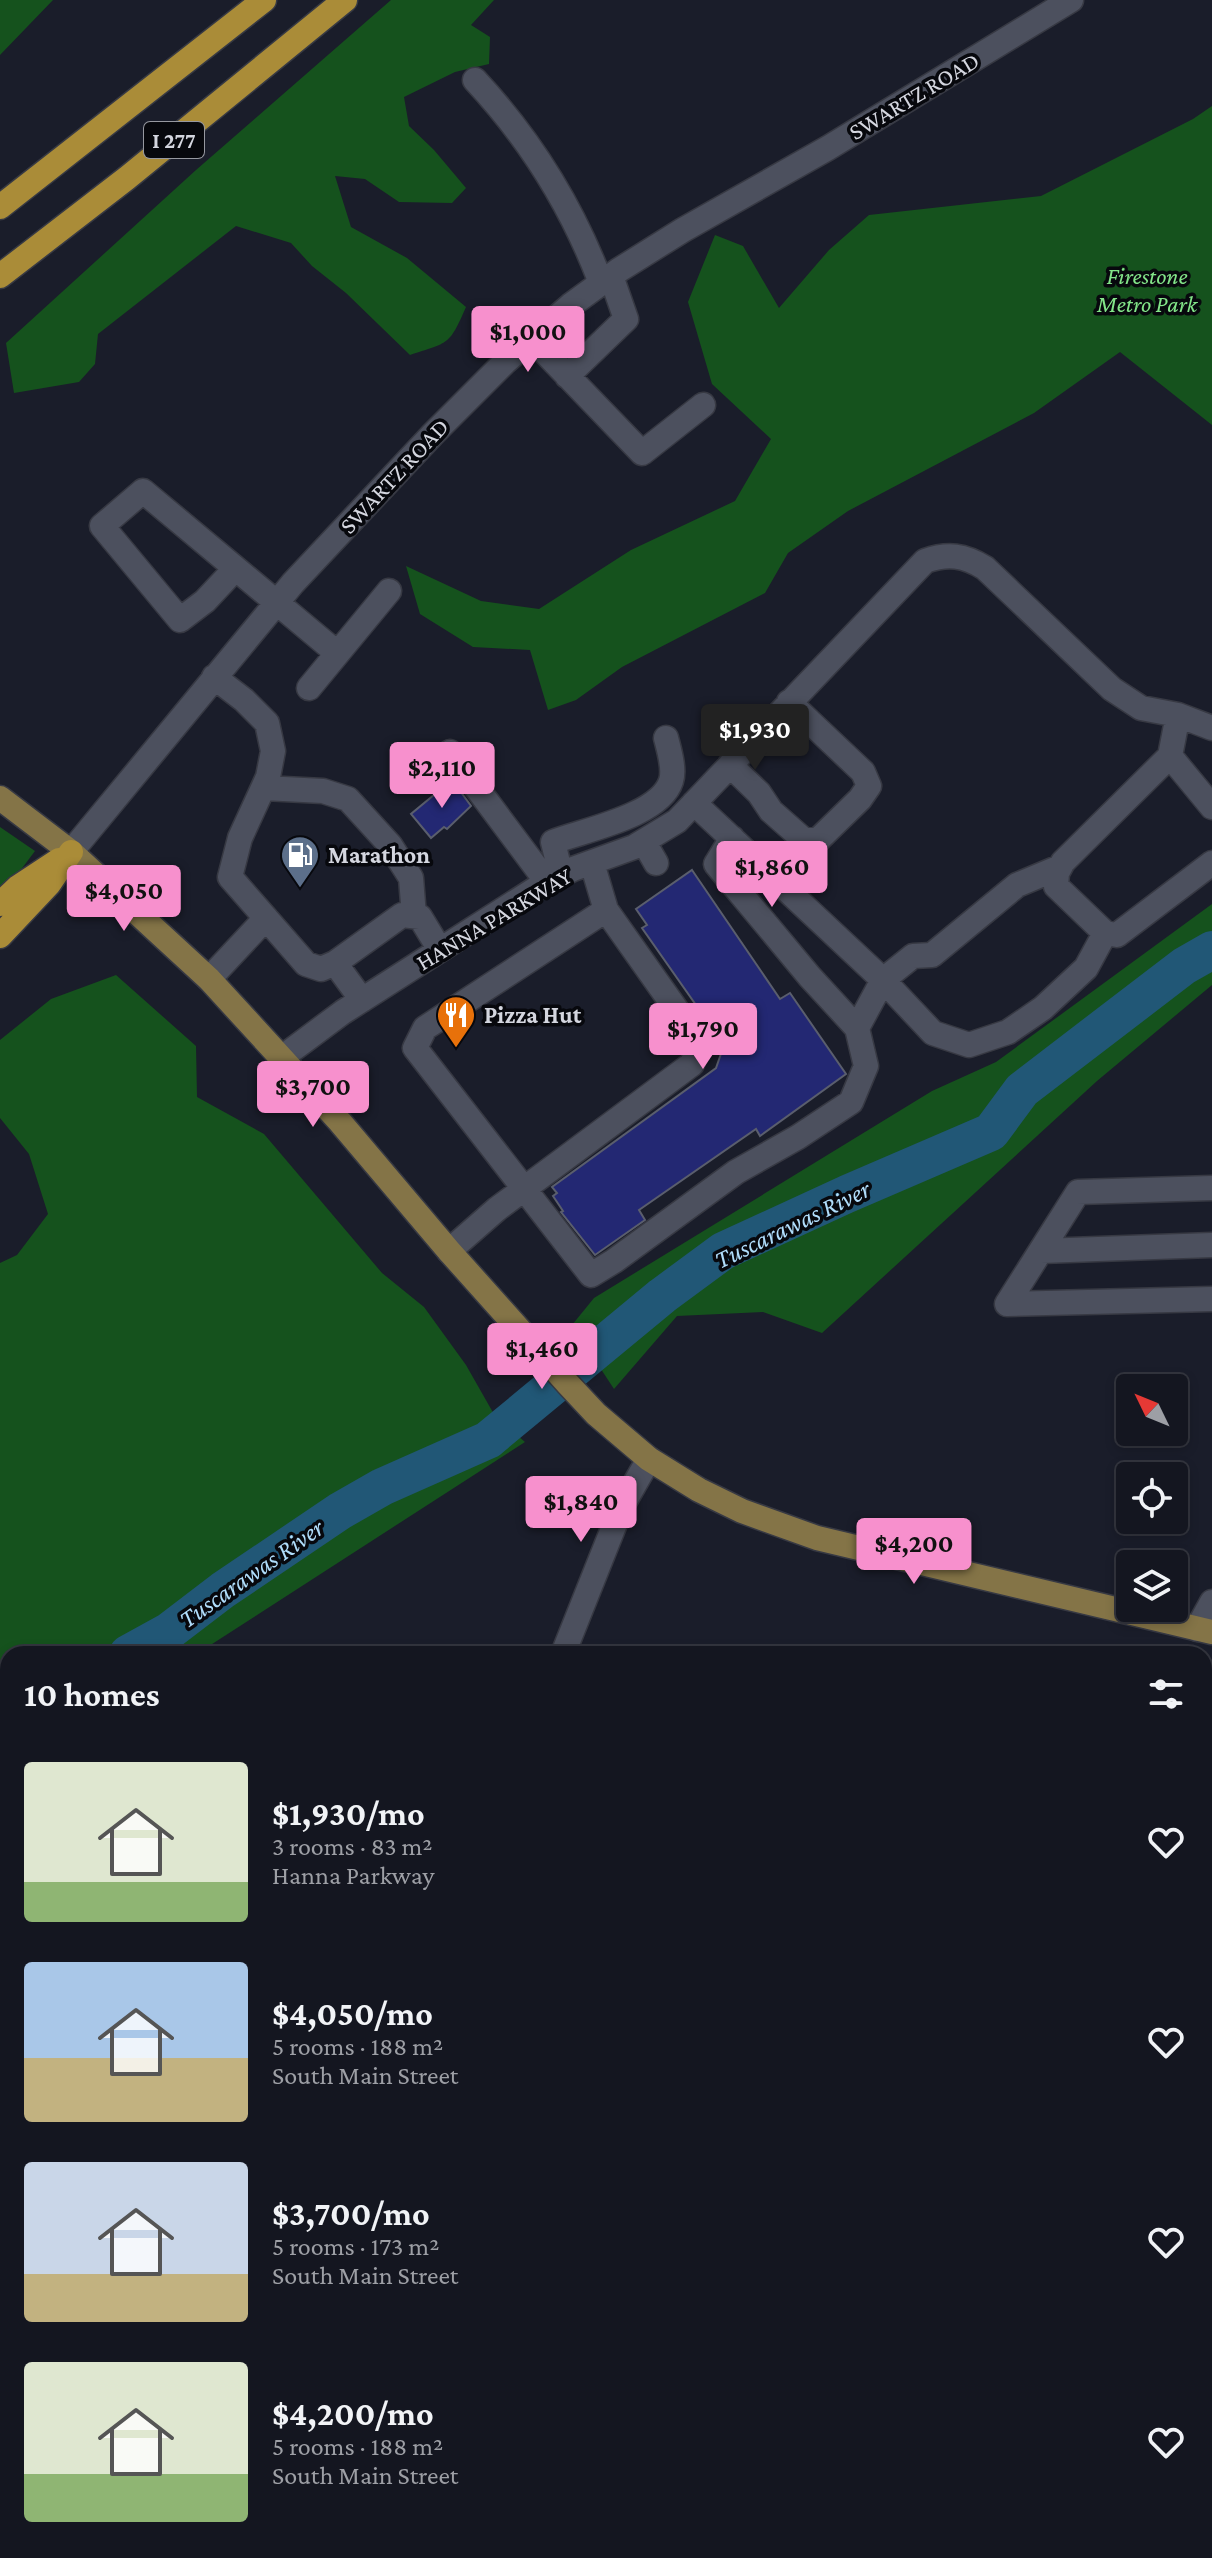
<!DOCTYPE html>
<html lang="en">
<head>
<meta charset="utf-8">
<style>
	:root { --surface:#141620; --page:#1d1f29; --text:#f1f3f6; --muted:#9d9fa5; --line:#33353e; --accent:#f790cd }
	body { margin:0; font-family:"Crimson Pro",serif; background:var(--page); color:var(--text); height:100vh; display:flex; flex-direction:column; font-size:30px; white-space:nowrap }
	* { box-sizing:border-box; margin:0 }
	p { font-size:26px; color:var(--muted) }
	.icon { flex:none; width:44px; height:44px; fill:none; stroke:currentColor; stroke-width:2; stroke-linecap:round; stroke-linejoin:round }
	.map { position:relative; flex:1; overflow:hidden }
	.details { position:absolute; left:0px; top:1646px; width:1212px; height:912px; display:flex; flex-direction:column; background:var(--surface); border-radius:24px 24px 0 0; box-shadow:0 4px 12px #0003,0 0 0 2px var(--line) }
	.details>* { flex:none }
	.needle { width:52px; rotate:313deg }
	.fabs { position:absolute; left:1116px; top:1374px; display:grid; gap:16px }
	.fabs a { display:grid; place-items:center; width:72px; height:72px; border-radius:8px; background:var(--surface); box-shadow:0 4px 12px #0003,0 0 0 2px var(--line); font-size:40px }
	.price { position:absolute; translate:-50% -68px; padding:0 18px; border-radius:8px; background:var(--accent); color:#111; font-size:26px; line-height:52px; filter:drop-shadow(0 2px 4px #0008) }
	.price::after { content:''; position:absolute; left:50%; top:48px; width:24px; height:18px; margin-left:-12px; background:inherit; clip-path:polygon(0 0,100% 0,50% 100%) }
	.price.active { background:#222; color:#fff }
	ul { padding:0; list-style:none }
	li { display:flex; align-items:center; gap:24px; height:200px; padding:0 24px }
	li span { display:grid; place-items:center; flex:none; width:224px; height:160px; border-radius:8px; color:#555 }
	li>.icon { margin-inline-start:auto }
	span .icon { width:96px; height:96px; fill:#fffc; stroke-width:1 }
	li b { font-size:34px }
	h2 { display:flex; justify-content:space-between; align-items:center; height:96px; padding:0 24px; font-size:34px }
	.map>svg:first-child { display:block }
	.green { fill:#15521d }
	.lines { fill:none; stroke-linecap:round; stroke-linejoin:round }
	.river { stroke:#215776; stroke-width:38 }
	.building { fill:#232873; stroke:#5a5e6d; stroke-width:2 }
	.minor-casing { stroke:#373943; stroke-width:27 }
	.major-casing { stroke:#373943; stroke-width:27 }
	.highway-casing { stroke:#373943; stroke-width:27 }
	.minor { stroke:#4c505e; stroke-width:24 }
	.major { stroke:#847447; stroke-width:24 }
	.highway { stroke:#aa8c38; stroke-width:24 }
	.labels { text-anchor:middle; stroke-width:7; stroke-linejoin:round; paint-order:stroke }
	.shield { fill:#07080d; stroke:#9698a0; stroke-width:2 }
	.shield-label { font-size:22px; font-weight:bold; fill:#d4d6df }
	.street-label { font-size:24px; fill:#d4d6df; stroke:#07080d }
	.park-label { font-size:24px; font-style:italic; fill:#83e589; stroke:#07080d }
	.poi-label { font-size:24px; font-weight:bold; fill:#d4d6df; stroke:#07080d; text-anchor:start }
	.water-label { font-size:26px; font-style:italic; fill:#b0ddfb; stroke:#07080d }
</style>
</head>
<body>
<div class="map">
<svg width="1212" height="2558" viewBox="0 0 1212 2558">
	<rect width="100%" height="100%" fill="#1a1d2a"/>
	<path class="green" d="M 0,0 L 53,0 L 0,55 Z
		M 391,0 L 494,0 L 471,25 L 490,37 L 489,64 L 455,72 L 404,97 L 409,126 L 434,150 L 466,188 L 452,203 L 399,202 L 365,179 L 335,176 L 351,227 L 407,258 L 466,307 C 449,346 449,342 410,355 L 346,293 L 312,266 L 291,243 L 236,226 L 98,334 L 95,364 L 79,382 L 14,393 L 6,343 L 196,170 Z
		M 1212,106 L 1212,425 L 1120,352 L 1034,413 L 848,511 L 788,553 L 765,593 L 622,667 L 576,700 L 548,710 L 530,650 L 473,647 L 420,614 L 406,566 L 481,601 L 539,609 L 631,550 L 735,501 L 771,439 L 712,384 L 688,302 L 715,235 L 743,246 L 779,308 L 829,250 L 869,215 L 1041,196 L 1193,119 Z
		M 0,827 L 35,851 L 14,879 L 0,892 Z
		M 1212,904 L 1212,985 L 1097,1081 L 822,1333 L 763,1312 L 677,1316 L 614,1389 L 572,1325 L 594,1298 L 932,1091 L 996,1062 Z
		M 116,975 L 196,1046 L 197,1097 L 264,1134 L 382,1273 L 424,1307 L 466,1365 L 495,1416 L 525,1442 L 209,1646 L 202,1654 L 8,1654 L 8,2018 L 0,2014 L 0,1263 L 17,1255 L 48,1214 L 29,1154 L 0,1118 L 0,1040 L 51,999 Z
		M 1212,1824 L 1212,2155 L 1204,2155 L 1204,1825 Z
		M 1204,2186 L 1212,2205 L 1212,2558 L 986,2558 L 977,2550 L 1204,2550 Z
		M 0,2205 L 8,2214 L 8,2550 L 269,2550 L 268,2558 L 0,2558 Z
		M 357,2550 L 862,2550 L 840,2558 L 356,2558 Z"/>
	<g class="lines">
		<path class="river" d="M 128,1654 L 168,1632 L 223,1590 L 340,1511 L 382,1487 L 488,1440 L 662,1296 L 723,1251 L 847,1194 L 991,1132 L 1022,1090 L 1184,966 L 1212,950
			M 0,1855 L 8,1837"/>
	</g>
	<path class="building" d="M 452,780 L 471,806 L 447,829 L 444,827 L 431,838 L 411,814 Z
		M 692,870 L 780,999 L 790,993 L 846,1074 L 760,1136 L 756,1129 L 639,1210 L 645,1220 L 595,1255 L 561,1212 L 563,1211 L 553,1196 L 557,1193 L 552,1187 L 716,1068 L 724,1045 L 642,928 L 647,925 L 636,909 Z"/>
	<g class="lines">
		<g class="minor-casing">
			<path id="minor" d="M 475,80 C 531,140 572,206 601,283
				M 532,339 L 642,453 L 703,405
				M 567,376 L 626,319 L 611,276
				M 235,569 L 205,601 L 180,620 L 102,526 L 143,491 L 337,653
				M 214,677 L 244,700 L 267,723 L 273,751 L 268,777 L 240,838 L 230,877 L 306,964 L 321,969 L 335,963 L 402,915 L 420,917 L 440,950
				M 309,688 L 389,591
				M 1178,715 L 1170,756 L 1063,862 L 1057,873 L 1056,886 L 1105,933 L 1117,935 L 1212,863
				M 450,752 L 547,882
				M 1170,756 L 1212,807
				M 730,765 L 759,793 L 771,811 L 805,841 L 819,839 L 860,799 L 869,786 L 863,772 L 789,702
				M 264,788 L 323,791 L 348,799 L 390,845 L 411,878 L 414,916
				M 694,803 L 883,980 L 933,1033 L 969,1045 L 1008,1032 L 1043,1008 L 1086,968 L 1105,933
				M 644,842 L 656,863
				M 71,852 L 293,583 L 433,434 L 505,362 L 571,305 L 619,270 L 683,230 L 828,148 L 1071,0
				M 561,875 L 553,842 C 584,830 660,816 671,781 C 675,769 669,750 666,738
				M 606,910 L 425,1028 L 415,1048 L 591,1275 L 614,1261 L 736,1172 L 798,1137 L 851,1102 L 866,1066 L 857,1028 L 810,977 L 716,864 L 732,838
				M 335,963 L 362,1000
				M 209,979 L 266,918
				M 857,1028 L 883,980 L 913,956 L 932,955 L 1017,885 L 1060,867
				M 280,1059 L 343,1012 L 545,883 L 573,869 L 634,847 L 677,821 L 925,561 C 948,553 964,555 985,568 L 1112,689 L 1141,708 L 1178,715 L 1212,728
				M 1212,1188 L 1078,1192 L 1007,1304 L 1212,1299
				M 449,1251 L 497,1209 L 692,1064 L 700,1043 L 606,910 L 592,863
				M 1041,1251 L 1212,1245
				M 1197,1629 L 1212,1602
				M 563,1654 L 622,1506 L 649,1459
				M 300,2558 L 301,2550"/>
		</g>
		<g class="major-casing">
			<path id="major" d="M 0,798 L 71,852 L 209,979 L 340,1122 L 449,1251 L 567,1383 L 596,1414 L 649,1459 L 699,1490 L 742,1511 L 817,1538 L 1212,1632"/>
		</g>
		<g class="highway-casing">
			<path id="highway" d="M 0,207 L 264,0
				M 0,276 L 127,178 L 345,0
				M 0,904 L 18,887 L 59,860
				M 0,936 L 49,884 L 71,852"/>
		</g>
		<use href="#minor" class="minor"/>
		<use href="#major" class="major"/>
		<use href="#highway" class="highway"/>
	</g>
	<defs>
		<g id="fuel-pin" transform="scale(2)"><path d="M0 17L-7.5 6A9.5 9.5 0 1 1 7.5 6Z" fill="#5c6f8a" stroke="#07080d"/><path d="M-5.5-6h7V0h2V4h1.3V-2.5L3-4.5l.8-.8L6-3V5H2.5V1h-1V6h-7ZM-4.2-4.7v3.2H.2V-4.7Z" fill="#fff"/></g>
		<g id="restaurant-pin" transform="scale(2)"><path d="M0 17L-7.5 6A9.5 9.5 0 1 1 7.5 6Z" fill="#e8710a" stroke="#07080d"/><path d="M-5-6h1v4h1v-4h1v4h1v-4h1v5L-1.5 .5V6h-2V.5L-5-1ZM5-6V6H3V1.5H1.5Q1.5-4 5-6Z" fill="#fff"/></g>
	</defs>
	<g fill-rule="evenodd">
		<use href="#fuel-pin" x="300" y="855"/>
		<use href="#restaurant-pin" x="456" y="1015"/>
	</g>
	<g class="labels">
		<rect class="shield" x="144" y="122" width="60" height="36" rx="6"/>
		<g class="shield-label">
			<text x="174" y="148">I 277</text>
		</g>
		<g class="street-label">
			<text transform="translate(914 96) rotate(-31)" y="8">SWARTZ ROAD</text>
			<text transform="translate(394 476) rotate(-47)" y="8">SWARTZ ROAD</text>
			<text transform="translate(494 919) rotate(-31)" y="8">HANNA PARKWAY</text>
		</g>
		<g class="park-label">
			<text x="1147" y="284">Firestone<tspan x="1147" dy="28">Metro Park</tspan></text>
		</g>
		<g class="poi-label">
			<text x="328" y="863">Marathon</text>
			<text x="484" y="1023">Pizza Hut</text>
		</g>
		<g class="water-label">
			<text transform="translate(792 1224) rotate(-26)" y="9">Tuscarawas River</text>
			<text transform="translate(251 1573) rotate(-35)" y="9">Tuscarawas River</text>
		</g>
	</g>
</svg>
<div class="fabs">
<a><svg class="needle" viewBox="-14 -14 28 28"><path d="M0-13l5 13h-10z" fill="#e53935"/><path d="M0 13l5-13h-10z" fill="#9d9fa5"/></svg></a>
<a><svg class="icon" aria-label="locate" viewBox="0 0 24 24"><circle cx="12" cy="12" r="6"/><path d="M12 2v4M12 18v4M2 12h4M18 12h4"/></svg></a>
<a><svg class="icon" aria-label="layers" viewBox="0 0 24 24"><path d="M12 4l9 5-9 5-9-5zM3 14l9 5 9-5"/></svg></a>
</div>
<b class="price" style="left:528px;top:374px">$1,000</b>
<b class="price active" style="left:755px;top:772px">$1,930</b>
<b class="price" style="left:442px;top:810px">$2,110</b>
<b class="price" style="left:772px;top:909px">$1,860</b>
<b class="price" style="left:124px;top:933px">$4,050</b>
<b class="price" style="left:703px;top:1071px">$1,790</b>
<b class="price" style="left:313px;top:1129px">$3,700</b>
<b class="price" style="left:542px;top:1391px">$1,460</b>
<b class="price" style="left:581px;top:1544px">$1,840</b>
<b class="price" style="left:914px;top:1586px">$4,200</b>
<section class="details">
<h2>10 homes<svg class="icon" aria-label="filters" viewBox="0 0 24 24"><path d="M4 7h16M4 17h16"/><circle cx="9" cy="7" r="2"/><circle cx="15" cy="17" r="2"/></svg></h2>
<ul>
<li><span style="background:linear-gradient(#dfe7d0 75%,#8fb573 0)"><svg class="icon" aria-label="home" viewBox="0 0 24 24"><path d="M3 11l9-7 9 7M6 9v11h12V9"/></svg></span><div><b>$1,930/mo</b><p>3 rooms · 83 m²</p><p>Hanna Parkway</p></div><svg class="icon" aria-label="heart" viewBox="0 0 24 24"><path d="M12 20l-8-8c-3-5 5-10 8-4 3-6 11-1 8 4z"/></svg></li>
<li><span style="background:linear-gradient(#a9c7e8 60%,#c2b280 0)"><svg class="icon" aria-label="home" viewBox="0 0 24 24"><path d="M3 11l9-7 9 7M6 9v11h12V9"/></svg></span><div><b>$4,050/mo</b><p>5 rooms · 188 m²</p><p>South Main Street</p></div><svg class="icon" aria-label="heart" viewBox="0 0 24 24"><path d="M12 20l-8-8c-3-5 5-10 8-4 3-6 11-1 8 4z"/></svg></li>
<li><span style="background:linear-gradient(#c9d6e8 70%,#c2b280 0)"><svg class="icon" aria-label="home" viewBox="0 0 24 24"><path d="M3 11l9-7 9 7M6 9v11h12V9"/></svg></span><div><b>$3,700/mo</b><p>5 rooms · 173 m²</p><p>South Main Street</p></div><svg class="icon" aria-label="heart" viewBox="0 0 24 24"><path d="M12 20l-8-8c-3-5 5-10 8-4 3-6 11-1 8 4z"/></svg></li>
<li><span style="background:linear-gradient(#dfe7d0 70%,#8fb573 0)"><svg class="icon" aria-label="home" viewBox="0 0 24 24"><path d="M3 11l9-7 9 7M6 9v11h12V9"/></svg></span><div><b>$4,200/mo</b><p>5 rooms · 188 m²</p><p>South Main Street</p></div><svg class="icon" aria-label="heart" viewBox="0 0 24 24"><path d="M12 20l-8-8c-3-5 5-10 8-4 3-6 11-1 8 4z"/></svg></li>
</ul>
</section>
</div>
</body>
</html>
